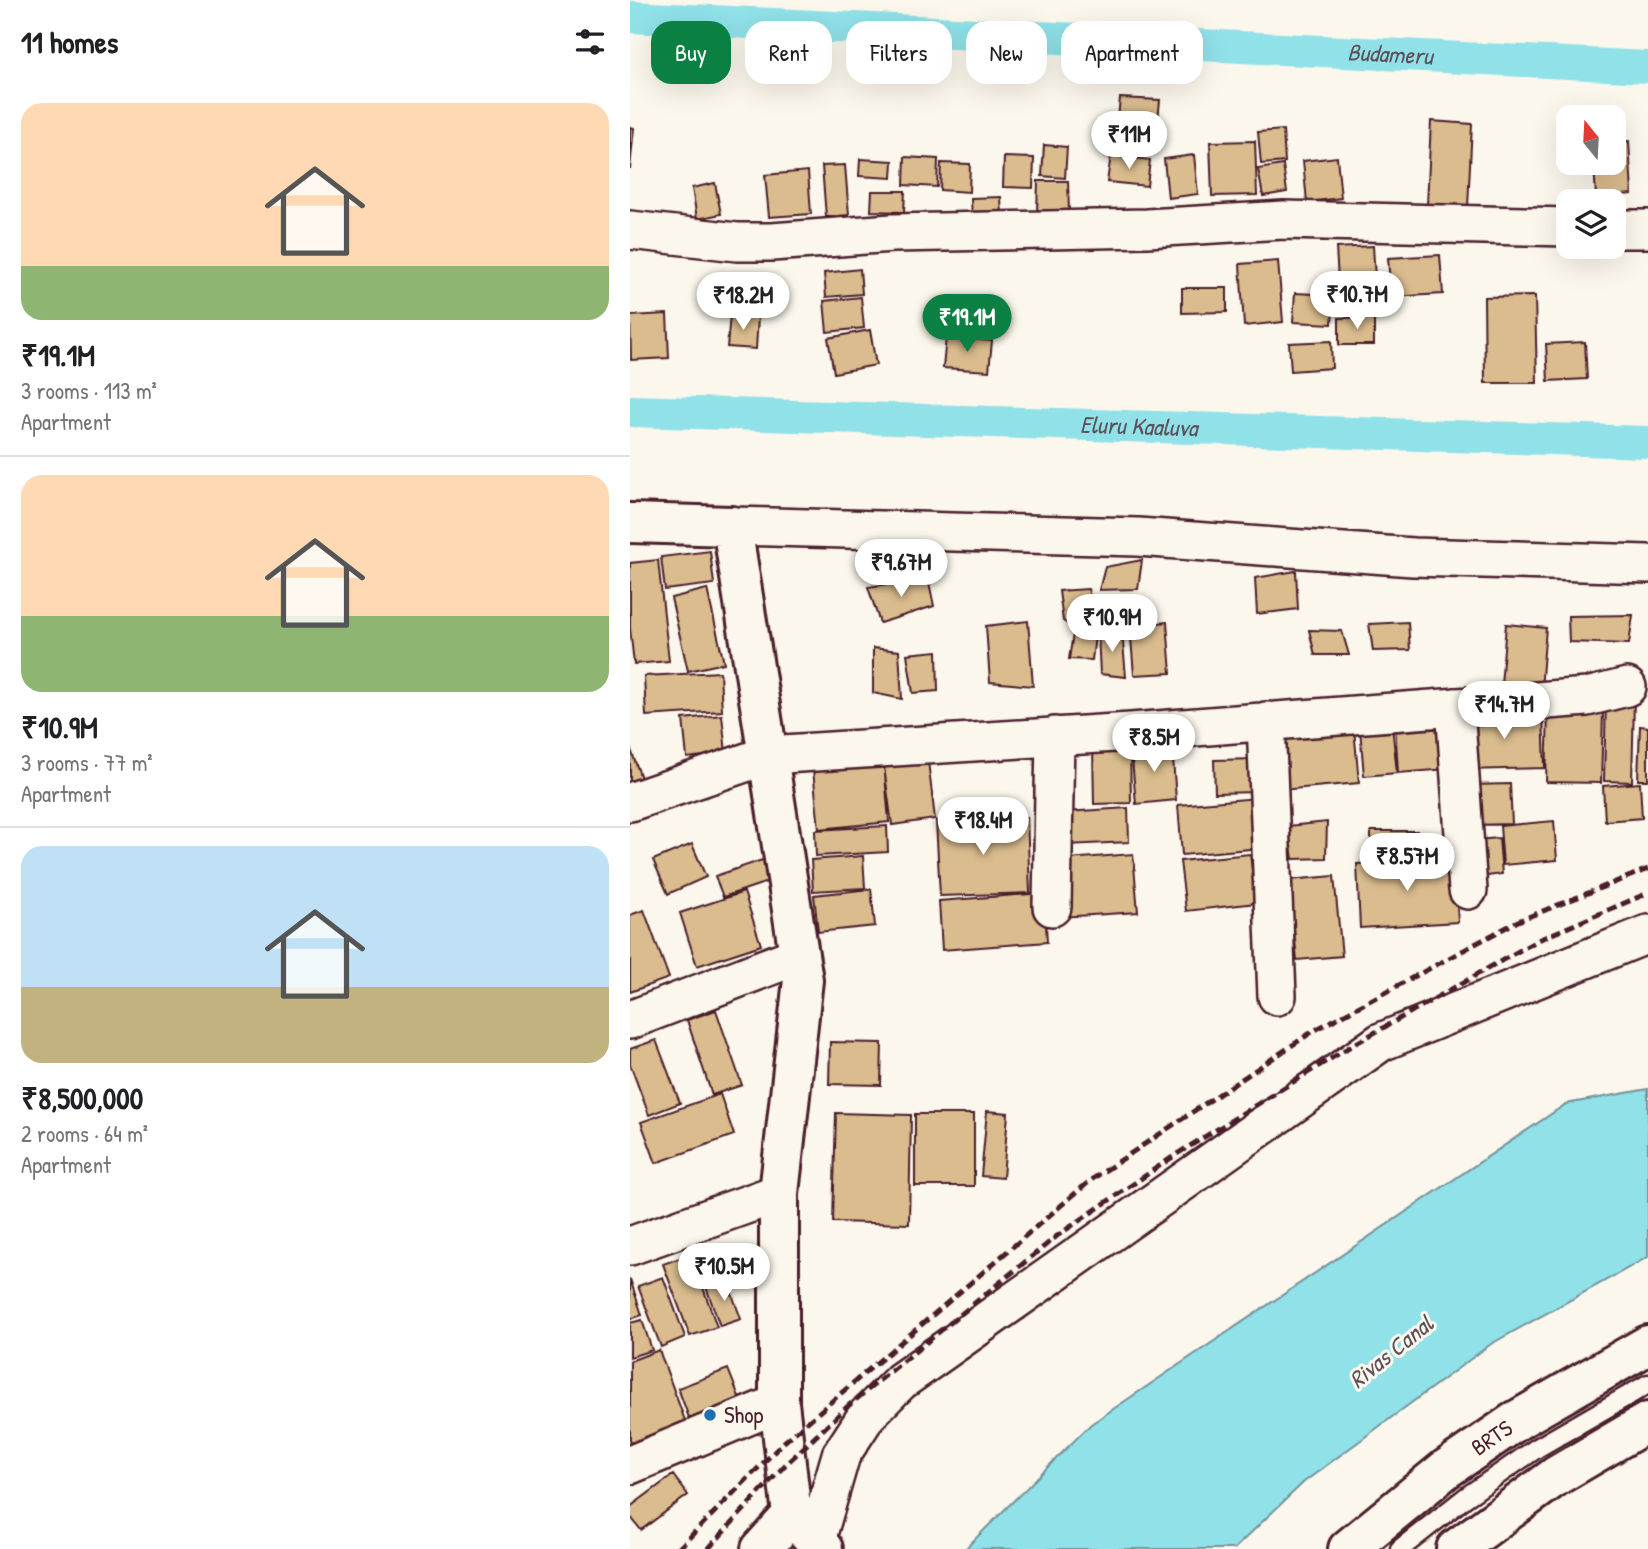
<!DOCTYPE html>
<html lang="en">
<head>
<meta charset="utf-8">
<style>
	:root { --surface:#fff; --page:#f2f2f2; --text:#202124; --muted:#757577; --line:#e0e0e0; --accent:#0b8043 }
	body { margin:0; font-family:"Patrick Hand",sans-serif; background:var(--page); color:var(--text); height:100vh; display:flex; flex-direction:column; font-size:26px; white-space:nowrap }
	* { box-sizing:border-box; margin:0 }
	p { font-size:23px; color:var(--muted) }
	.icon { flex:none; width:38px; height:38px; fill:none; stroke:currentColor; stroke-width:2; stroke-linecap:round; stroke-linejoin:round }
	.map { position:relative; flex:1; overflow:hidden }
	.drawer { display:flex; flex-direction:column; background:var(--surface); width:630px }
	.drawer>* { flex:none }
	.guide { position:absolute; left:21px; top:21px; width:665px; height:63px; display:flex; gap:14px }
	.needle { width:46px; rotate:342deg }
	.buttons { position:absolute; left:926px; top:105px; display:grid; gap:14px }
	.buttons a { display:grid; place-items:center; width:70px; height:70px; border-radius:14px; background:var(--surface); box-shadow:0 7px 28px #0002; font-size:35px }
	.price { position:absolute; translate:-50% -60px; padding:0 16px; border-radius:24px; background:#fff; color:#222; font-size:23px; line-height:46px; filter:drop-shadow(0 2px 4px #0008) }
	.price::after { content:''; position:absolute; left:50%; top:42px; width:21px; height:16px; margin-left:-10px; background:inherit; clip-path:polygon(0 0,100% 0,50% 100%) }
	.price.on { background:var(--accent); color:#fff }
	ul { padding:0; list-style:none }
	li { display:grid; align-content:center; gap:14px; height:371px; padding:0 21px }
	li+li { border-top:2px solid var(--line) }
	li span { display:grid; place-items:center; height:217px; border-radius:21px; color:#555 }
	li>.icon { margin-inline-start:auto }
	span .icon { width:126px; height:126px; fill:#fffc; stroke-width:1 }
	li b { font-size:30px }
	h2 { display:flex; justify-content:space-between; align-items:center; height:84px; padding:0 21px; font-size:30px }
	.tag { padding:0 24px; border-radius:21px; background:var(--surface); box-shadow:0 7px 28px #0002; font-size:24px; line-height:63px }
	.tag.on { background:var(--accent); color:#fff }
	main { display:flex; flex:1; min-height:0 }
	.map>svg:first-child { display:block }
	.water { fill:#90e1e8; stroke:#74939c; stroke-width:2 }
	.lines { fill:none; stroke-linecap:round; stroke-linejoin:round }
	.canal { stroke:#90e1e8; stroke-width:32 }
	.building { fill:#dabc8e; stroke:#4a1f2b; stroke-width:2 }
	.lane-casing { stroke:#4a1f2b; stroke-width:23 }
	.street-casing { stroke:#4a1f2b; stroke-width:42 }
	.secondary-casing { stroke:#4a1f2b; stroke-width:44 }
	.primary-casing { stroke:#4a1f2b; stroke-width:44 }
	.lane { stroke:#fbf7ec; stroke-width:18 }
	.street { stroke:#fbf7ec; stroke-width:37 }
	.secondary { stroke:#fbf7ec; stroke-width:38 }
	.primary { stroke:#fbf7ec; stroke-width:38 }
	.rail { stroke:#4a1f2b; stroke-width:5; stroke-dasharray:10 5; stroke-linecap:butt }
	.poi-dot { fill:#1f6fb2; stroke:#fbf7ec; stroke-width:2.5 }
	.labels { text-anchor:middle; stroke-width:6; stroke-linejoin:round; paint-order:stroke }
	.poi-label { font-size:23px; fill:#4a1f2b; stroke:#fbf7ec; text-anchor:start }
	.street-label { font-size:23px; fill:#4a1f2b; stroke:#fbf7ec }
	.water-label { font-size:24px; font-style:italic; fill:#5c505a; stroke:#fbf7ec }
</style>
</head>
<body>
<main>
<section class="drawer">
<h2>11 homes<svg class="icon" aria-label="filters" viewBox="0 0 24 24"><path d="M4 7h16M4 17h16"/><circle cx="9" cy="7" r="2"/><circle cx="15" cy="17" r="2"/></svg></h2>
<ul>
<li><span style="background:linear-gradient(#ffd9b3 75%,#8fb573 0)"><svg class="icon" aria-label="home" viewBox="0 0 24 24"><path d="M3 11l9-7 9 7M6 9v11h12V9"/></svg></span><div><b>₹19.1M</b><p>3 rooms · 113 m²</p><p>Apartment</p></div></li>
<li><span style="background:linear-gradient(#ffd9b3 65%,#8fb573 0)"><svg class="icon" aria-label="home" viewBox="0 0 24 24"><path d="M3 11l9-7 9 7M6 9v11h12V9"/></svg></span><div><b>₹10.9M</b><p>3 rooms · 77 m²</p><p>Apartment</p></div></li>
<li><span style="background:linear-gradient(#bfe0f5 65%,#c2b280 0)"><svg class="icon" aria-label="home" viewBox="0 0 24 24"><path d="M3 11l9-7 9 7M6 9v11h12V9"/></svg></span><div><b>₹8,500,000</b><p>2 rooms · 64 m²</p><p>Apartment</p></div></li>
</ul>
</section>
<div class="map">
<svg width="1018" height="1549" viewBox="0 0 1018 1549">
	<rect width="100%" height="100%" fill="#fbf7ec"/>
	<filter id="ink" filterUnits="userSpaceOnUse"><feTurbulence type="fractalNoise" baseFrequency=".0143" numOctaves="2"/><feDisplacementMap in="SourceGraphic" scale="14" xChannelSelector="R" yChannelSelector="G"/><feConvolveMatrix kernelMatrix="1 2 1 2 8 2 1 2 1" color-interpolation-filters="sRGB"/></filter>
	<g filter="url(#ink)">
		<path class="water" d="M 1018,1089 L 1018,1257 L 861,1344 L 674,1482 L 604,1549 L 335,1549 L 461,1424 L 936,1104 Z"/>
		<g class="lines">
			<g class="canal">
				<path id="s1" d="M 0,17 L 1018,67"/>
				<path id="s2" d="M 0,411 L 1018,442"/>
			</g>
		</g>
		<path class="building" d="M 490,98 L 530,100 L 526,142 L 486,139 Z
			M 801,121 L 842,124 L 838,207 L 797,205 Z
			M 0,127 L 4,128 L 0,169 Z
			M 653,130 L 655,162 L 631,164 L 628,132 Z
			M 625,141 L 627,195 L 582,196 L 580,142 Z
			M 999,141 L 1002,194 L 966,197 L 964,163 L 984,163 L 984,142 Z
			M 414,145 L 437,147 L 435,178 L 412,176 Z
			M 481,155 L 520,160 L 517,186 L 477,182 Z
			M 564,155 L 568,194 L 538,198 L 534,159 Z
			M 275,157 L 308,159 L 307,187 L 274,185 Z
			M 374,157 L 404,158 L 403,188 L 373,187 Z
			M 707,157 L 711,198 L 677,202 L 673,161 Z
			M 230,159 L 263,161 L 262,178 L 229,176 Z
			M 311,163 L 340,164 L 339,192 L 310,190 Z
			M 215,165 L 219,215 L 196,217 L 192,166 Z
			M 653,165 L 657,192 L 633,196 L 628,169 Z
			M 178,171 L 181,214 L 139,217 L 135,175 Z
			M 408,181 L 438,181 L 439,213 L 407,212 Z
			M 85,183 L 91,214 L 67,219 L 62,188 Z
			M 242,191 L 275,191 L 274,212 L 241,211 Z
			M 371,197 L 372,217 L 342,218 L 341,198 Z
			M 743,246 L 745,278 L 708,280 L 706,248 Z
			M 810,255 L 813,294 L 761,297 L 758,258 Z
			M 648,261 L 653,322 L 614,326 L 610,264 Z
			M 230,269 L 232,294 L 196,297 L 194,273 Z
			M 552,288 L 597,288 L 597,312 L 552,313 Z
			M 665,293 L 704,295 L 702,324 L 663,322 Z
			M 905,296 L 907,383 L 855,383 L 854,297 Z
			M 231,297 L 234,328 L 197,332 L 194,301 Z
			M 37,314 L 39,358 L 1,360 L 0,316 Z
			M 100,315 L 128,317 L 126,349 L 97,347 Z
			M 744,317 L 744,345 L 709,345 L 709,318 Z
			M 240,330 L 246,365 L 204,373 L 198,338 Z
			M 316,337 L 362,341 L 359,371 L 313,368 Z
			M 701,341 L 702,368 L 661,371 L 659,343 Z
			M 955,342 L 957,379 L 918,381 L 916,344 Z
			M 267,539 L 300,539 L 299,564 L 272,563 Z
			M 80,551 L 84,584 L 35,590 L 31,557 Z
			M 28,560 L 39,661 L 4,664 L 0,628 L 0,563 Z
			M 512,560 L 508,589 L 469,590 L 475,567 Z
			M 666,571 L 668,609 L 627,614 L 625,578 Z
			M 298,578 L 304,606 L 250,623 L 238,587 Z
			M 77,589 L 94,663 L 58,671 L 41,598 Z
			M 458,589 L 467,620 L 462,660 L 439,659 L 444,628 L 433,621 L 429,591 Z
			M 1003,615 L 999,644 L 939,642 L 938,616 Z
			M 398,621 L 403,686 L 360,682 L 356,626 Z
			M 537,622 L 541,673 L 504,675 L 500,626 Z
			M 778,622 L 780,650 L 743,651 L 739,624 Z
			M 876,624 L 916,628 L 911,689 L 871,685 Z
			M 679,630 L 712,631 L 719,655 L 685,655 Z
			M 468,632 L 492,632 L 496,677 L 470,674 Z
			M 243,648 L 269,651 L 272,699 L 243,693 Z
			M 307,651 L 308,691 L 283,693 L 277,654 Z
			M 90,672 L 92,711 L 16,716 L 14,676 Z
			M 976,699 L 1004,700 L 1002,782 L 974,781 Z
			M 918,710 L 973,712 L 971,783 L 916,782 Z
			M 913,713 L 915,768 L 835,770 L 833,715 Z
			M 92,715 L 96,753 L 57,758 L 53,719 Z
			M 814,718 L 818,769 L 768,773 L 765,722 Z
			M 762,725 L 767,773 L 734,776 L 730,728 Z
			M 1010,726 L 1018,727 L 1018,780 L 1008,780 Z
			M 724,728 L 729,783 L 651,790 L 647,735 Z
			M 542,745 L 546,800 L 506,804 L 501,748 Z
			M 0,747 L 11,778 L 0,782 Z
			M 463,747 L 500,747 L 501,803 L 464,804 Z
			M 629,759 L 630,792 L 585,793 L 584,760 Z
			M 298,761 L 305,819 L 262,825 L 254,767 Z
			M 254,763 L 259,822 L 189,829 L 183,770 Z
			M 1010,783 L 1012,818 L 975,821 L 973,786 Z
			M 880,784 L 882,824 L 840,825 L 839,785 Z
			M 627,798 L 631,848 L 552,855 L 548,805 Z
			M 498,808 L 499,842 L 437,845 L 435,812 Z
			M 397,817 L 400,893 L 310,896 L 306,821 Z
			M 924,821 L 927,860 L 873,865 L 870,826 Z
			M 697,822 L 696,858 L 663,859 L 658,826 Z
			M 257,826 L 258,852 L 186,856 L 185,830 Z
			M 741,831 L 787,831 L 787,854 L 741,853 Z
			M 869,838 L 872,874 L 850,877 L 846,840 Z
			M 62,844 L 76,877 L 38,894 L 23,860 Z
			M 503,854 L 508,912 L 430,917 L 426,860 Z
			M 620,854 L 626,903 L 556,911 L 550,861 Z
			M 233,856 L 235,888 L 183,891 L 181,860 Z
			M 141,857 L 149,878 L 93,897 L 85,876 Z
			M 824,858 L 828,922 L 730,928 L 727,864 Z
			M 704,876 L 712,956 L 667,960 L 659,880 Z
			M 241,889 L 245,926 L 188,932 L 184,895 Z
			M 114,892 L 131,945 L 67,966 L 50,913 Z
			M 414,893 L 417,942 L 312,950 L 309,901 Z
			M 14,910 L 39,978 L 0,992 L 0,915 Z
			M 86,1010 L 112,1085 L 82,1095 L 57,1020 Z
			M 26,1040 L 50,1103 L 19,1115 L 0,1064 L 0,1049 Z
			M 200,1042 L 252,1043 L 251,1085 L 199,1084 Z
			M 90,1094 L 104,1135 L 26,1163 L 11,1122 Z
			M 357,1111 L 378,1113 L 373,1178 L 351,1176 Z
			M 206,1113 L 281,1115 L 279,1224 L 203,1222 Z
			M 285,1114 L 344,1114 L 344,1186 L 285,1186 Z
			M 61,1254 L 87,1327 L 60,1336 L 33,1264 Z
			M 33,1277 L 55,1337 L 31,1347 L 8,1286 Z
			M 0,1279 L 12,1315 L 0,1319 Z
			M 97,1280 L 111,1319 L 90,1326 L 76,1287 Z
			M 12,1320 L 22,1350 L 0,1357 L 0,1323 Z
			M 29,1350 L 57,1426 L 2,1447 L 0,1440 L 0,1361 Z
			M 98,1369 L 113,1407 L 62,1426 L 48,1388 Z
			M 43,1475 L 58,1495 L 11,1530 L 0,1516 L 0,1507 Z"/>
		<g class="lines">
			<g class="lane-casing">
				<path id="lane" d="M 770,1549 L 836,1497 L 907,1448 L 1018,1384"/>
			</g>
			<g class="street-casing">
				<path id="street" d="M 984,229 L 1018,229
					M 0,230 L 107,242 L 142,242 L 262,233 L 517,228 L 654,220 L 938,227
					M 102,526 L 508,537 L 783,557 L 1018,564
					M 825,707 L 838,890
					M 636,721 L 647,996
					M 0,802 L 138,755 L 501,732 L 957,697 L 997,687
					M 422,907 L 425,736
					M 0,1020 L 169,955
					M 0,1246 L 149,1193
					M 0,1465 L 149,1403
					M 186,1541 L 211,1455 L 237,1415 L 271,1381 L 751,1042 L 1018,934"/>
			</g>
			<g class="secondary-casing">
				<path id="secondary" d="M 0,523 L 102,526 L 173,980 L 149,1193 L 149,1403 L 162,1515 L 131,1549
					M 162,1515 L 193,1549"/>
			</g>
			<g class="primary-casing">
				<g id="primary">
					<path id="s3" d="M 718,1549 L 816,1469 L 889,1419 L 1018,1345"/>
					<path d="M 826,1549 L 926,1476 L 1018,1422"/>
				</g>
			</g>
			<use href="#lane" class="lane"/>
			<use href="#street" class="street"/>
			<use href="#secondary" class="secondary"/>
			<use href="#primary" class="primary"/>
			<path class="rail" d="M 48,1549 L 154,1442 L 461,1180 L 685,1030 L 888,921 L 1018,869
				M 78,1549 L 155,1465 L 218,1406 L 427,1236 L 547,1154 L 721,1046 L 908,940 L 1018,893"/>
		</g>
	</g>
	<circle class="poi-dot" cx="80" cy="1415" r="7"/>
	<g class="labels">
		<g class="poi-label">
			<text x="94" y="1423">Shop</text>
		</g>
		<g class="street-label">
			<text dy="8" stroke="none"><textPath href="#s3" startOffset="182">BRTS</textPath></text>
		</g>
		<g class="water-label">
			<text dy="8" stroke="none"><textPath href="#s1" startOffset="761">Budameru</textPath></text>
			<text dy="8" stroke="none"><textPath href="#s2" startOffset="509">Eluru Kaaluva</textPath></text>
			<text transform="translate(761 1352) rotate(-39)" y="8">Rivas Canal</text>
		</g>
	</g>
</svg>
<div class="buttons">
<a><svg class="needle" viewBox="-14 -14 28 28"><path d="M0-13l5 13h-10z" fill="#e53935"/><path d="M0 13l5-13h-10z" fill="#757577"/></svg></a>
<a><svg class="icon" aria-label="layers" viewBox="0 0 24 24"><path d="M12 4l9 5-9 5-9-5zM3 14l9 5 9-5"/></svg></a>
</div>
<b class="price" style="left:499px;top:171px">₹11M</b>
<b class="price" style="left:727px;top:331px">₹10.7M</b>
<b class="price" style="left:113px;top:332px">₹18.2M</b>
<b class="price on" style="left:337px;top:354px">₹19.1M</b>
<b class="price" style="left:271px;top:599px">₹9.67M</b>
<b class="price" style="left:482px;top:654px">₹10.9M</b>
<b class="price" style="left:874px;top:741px">₹14.7M</b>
<b class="price" style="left:524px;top:774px">₹8.5M</b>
<b class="price" style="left:353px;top:857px">₹18.4M</b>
<b class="price" style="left:777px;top:893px">₹8.57M</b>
<b class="price" style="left:94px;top:1303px">₹10.5M</b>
<div class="guide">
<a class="tag on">Buy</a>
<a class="tag">Rent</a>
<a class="tag">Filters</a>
<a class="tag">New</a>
<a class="tag">Apartment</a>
</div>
</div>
</main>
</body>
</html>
